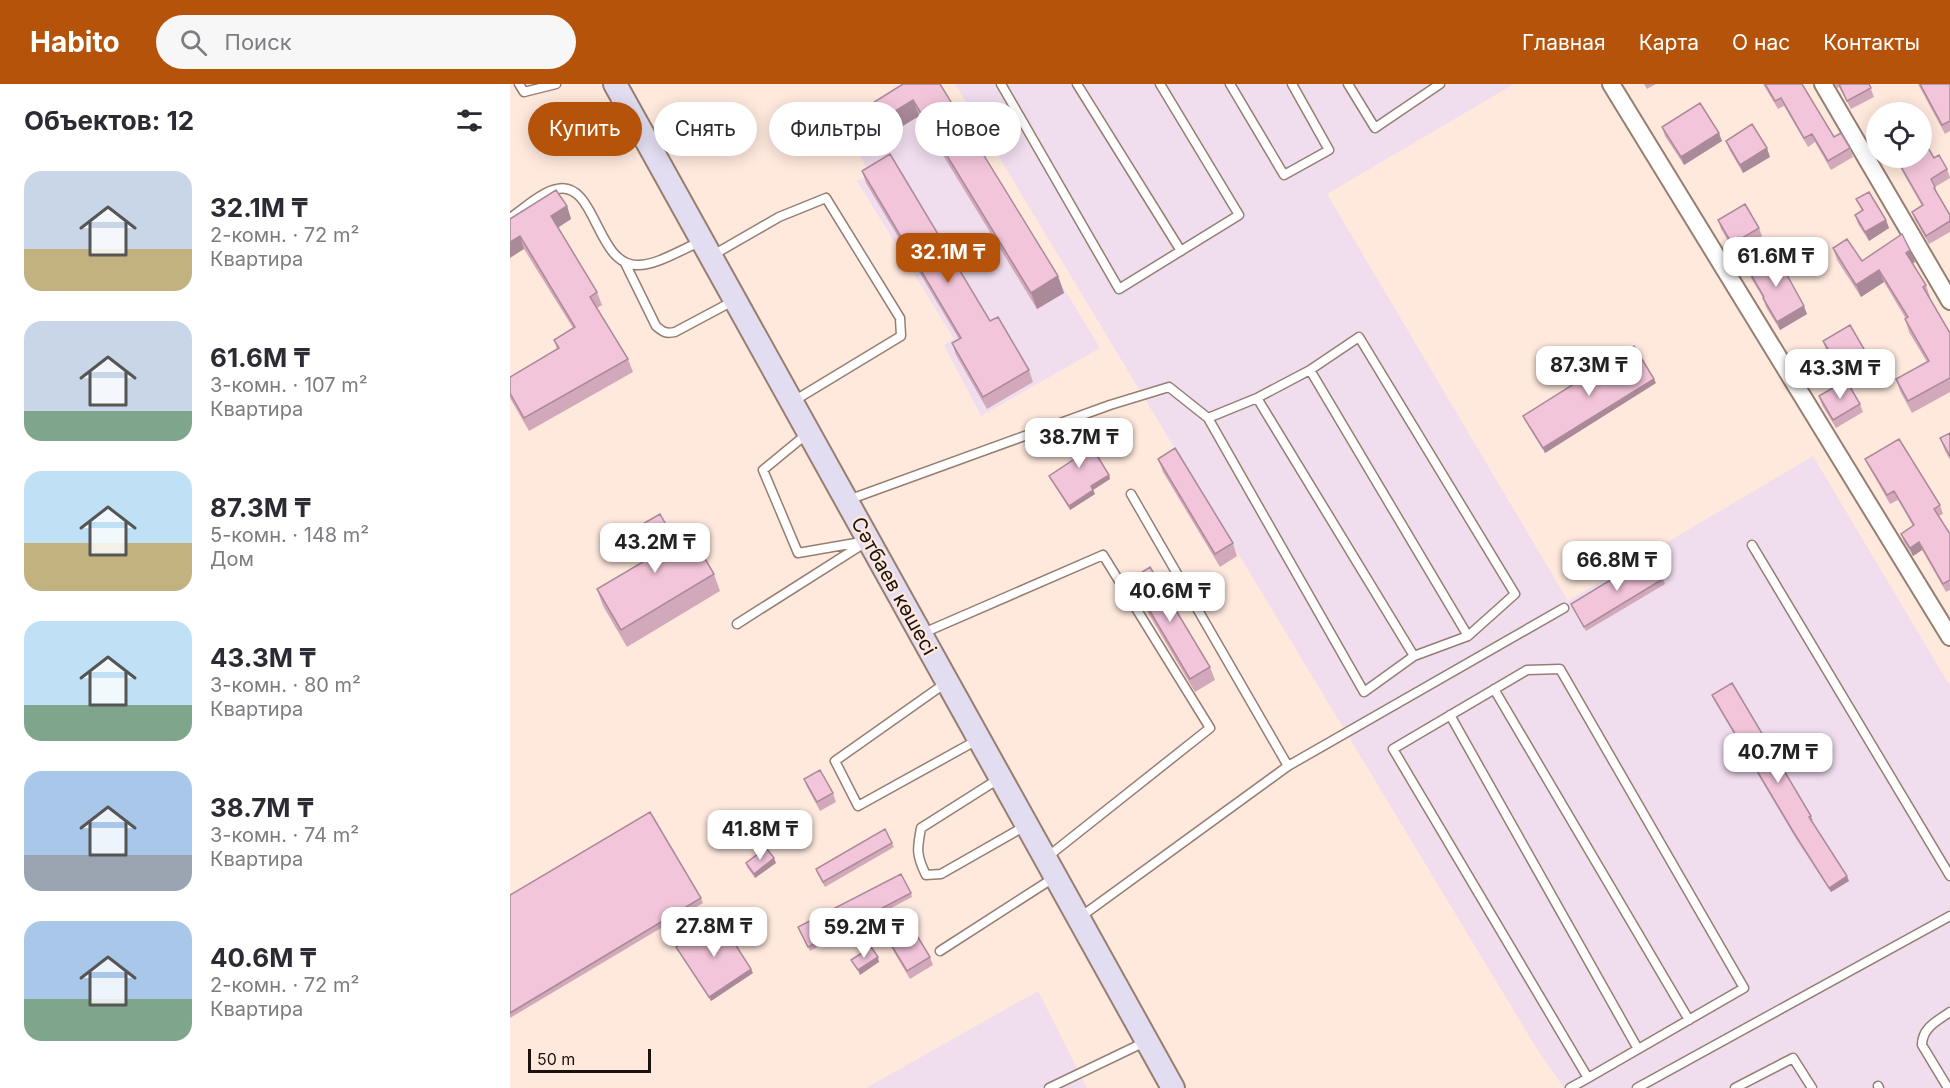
<!DOCTYPE html>
<html lang="ru">
<head>
<meta charset="utf-8">
<style>
	:root { --surface:#fff; --page:#f7f7f7; --text:#2b2b33; --muted:#7c7c81; --accent:#b45309 }
	body { margin:0; font-family:Inter,sans-serif; background:var(--page); color:var(--text); height:100vh; display:flex; flex-direction:column; font-size:22px; white-space:nowrap }
	* { box-sizing:border-box; margin:0 }
	p { font-size:20px; color:var(--muted) }
	.icon { flex:none; width:33px; height:33px; fill:none; stroke:currentColor; stroke-width:2; stroke-linecap:round; stroke-linejoin:round }
	.map { position:relative; flex:1; overflow:hidden }
	.drawer { display:flex; flex-direction:column; background:var(--surface); width:510px }
	.drawer>* { flex:none }
	.guide { position:absolute; left:18px; top:18px; width:570px; height:54px; display:flex; gap:12px }
	.controls { position:absolute; left:1356px; top:18px; display:grid; gap:12px }
	.controls a { display:grid; place-items:center; width:66px; height:66px; border-radius:50%; background:var(--surface); box-shadow:0 3px 15px #0003; font-size:30px }
	.scale { position:absolute; left:18px; bottom:15px; width:123px; box-sizing:border-box; padding-left:6px; border:3px solid #1b120e; border-top:0; font-size:16px; line-height:21px; white-space:nowrap; color:#1b120e; -webkit-text-stroke:4px #ffe9dd; paint-order:stroke }
	.price { position:absolute; translate:-50% -51px; padding:0 14px; border-radius:12px; background:#fff; color:#222; font-size:20px; line-height:39px; filter:drop-shadow(0 2px 3px #0008) }
	.price::after { content:''; position:absolute; left:50%; top:36px; width:18px; height:14px; margin-left:-9px; background:inherit; clip-path:polygon(0 0,100% 0,50% 100%) }
	.price.selected { background:var(--accent); color:#fff }
	ul { padding:0; list-style:none }
	li { display:flex; align-items:center; gap:18px; height:150px; padding:0 24px }
	li span { display:grid; place-items:center; flex:none; width:168px; height:120px; border-radius:18px; color:#555 }
	li>.icon { margin-inline-start:auto }
	span .icon { width:72px; height:72px; fill:#fffc; stroke-width:1 }
	li b { font-size:26px }
	h2 { display:flex; justify-content:space-between; align-items:center; height:72px; padding:0 24px; font-size:26px }
	.chip { padding:0 21px; border-radius:27px; background:var(--surface); box-shadow:0 3px 15px #0003; font-size:21px; line-height:54px }
	.chip.selected { background:var(--accent); color:#fff }
	header { display:flex; align-items:center; gap:36px; box-sizing:border-box; height:84px; padding:0 30px; background:var(--accent); color:#fff }
	header strong { font-size:28px }
	nav { display:flex; gap:33px; margin-inline-start:auto; font-size:21px }
	.search { width:420px; height:54px; background:var(--page); display:flex; align-items:center; gap:15px; box-sizing:border-box; padding:0 21px; border-radius:33px; color:var(--muted); font-size:22px }
	main { display:flex; flex:1; min-height:0 }
	.map>svg:first-child { display:block }
	.industrial { fill:#f0ddee }
	.lines { fill:none; stroke-linecap:round; stroke-linejoin:round }
	.lane-casing { stroke:#967e71; stroke-width:11 }
	.street-casing { stroke:#967e71; stroke-width:20 }
	.secondary-casing { stroke:#967e71; stroke-width:26 }
	.lane { stroke:#fff; stroke-width:8 }
	.street { stroke:#fff; stroke-width:16 }
	.secondary { stroke:#e3ddf1; stroke-width:22 }
	.wall { fill:#d1a9bb }
	.shaded-wall { fill:#aa8a99 }
	.building { fill:#f3c5da; stroke:#aa8a99; stroke-width:1.5 }
	.labels { text-anchor:middle; stroke-width:4.5; stroke-linejoin:round; paint-order:stroke }
	.street-label { font-size:20px; fill:#1b120e; stroke:#ffe9dd }
</style>
</head>
<body>
<header>
<strong>Habito</strong>
<div class="search"><svg class="icon" aria-label="search" viewBox="0 0 24 24"><circle cx="10" cy="10" r="6"/><path d="M15 15l6 6"/></svg>Поиск</div>
<nav><a>Главная</a><a>Карта</a><a>О нас</a><a>Контакты</a></nav>
</header>
<main>
<section class="drawer">
<h2>Объектов: 12<svg class="icon" aria-label="filters" viewBox="0 0 24 24"><path d="M4 7h16M4 17h16"/><circle cx="9" cy="7" r="2"/><circle cx="15" cy="17" r="2"/></svg></h2>
<ul>
<li><span style="background:linear-gradient(#c9d6e8 65%,#c2b280 0)"><svg class="icon" aria-label="home" viewBox="0 0 24 24"><path d="M3 11l9-7 9 7M6 9v11h12V9"/></svg></span><div><b>32.1M ₸</b><p>2-комн. · 72 m²</p><p>Квартира</p></div></li>
<li><span style="background:linear-gradient(#c9d6e8 75%,#7fa58c 0)"><svg class="icon" aria-label="home" viewBox="0 0 24 24"><path d="M3 11l9-7 9 7M6 9v11h12V9"/></svg></span><div><b>61.6M ₸</b><p>3-комн. · 107 m²</p><p>Квартира</p></div></li>
<li><span style="background:linear-gradient(#bfe0f5 60%,#c2b280 0)"><svg class="icon" aria-label="home" viewBox="0 0 24 24"><path d="M3 11l9-7 9 7M6 9v11h12V9"/></svg></span><div><b>87.3M ₸</b><p>5-комн. · 148 m²</p><p>Дом</p></div></li>
<li><span style="background:linear-gradient(#bfe0f5 70%,#7fa58c 0)"><svg class="icon" aria-label="home" viewBox="0 0 24 24"><path d="M3 11l9-7 9 7M6 9v11h12V9"/></svg></span><div><b>43.3M ₸</b><p>3-комн. · 80 m²</p><p>Квартира</p></div></li>
<li><span style="background:linear-gradient(#a9c7e8 70%,#9aa5b1 0)"><svg class="icon" aria-label="home" viewBox="0 0 24 24"><path d="M3 11l9-7 9 7M6 9v11h12V9"/></svg></span><div><b>38.7M ₸</b><p>3-комн. · 74 m²</p><p>Квартира</p></div></li>
<li><span style="background:linear-gradient(#a9c7e8 65%,#7fa58c 0)"><svg class="icon" aria-label="home" viewBox="0 0 24 24"><path d="M3 11l9-7 9 7M6 9v11h12V9"/></svg></span><div><b>40.6M ₸</b><p>2-комн. · 72 m²</p><p>Квартира</p></div></li>
</ul>
</section>
<div class="map">
<svg width="1440" height="1004" viewBox="0 0 1440 1004">
	<rect width="100%" height="100%" fill="#ffe9dd"/>
	<path class="industrial" d="M 421,0 L 430,0 L 590,264 L 471,332 L 434,261 L 444,255 L 347,97 L 360,90 L 337,47 Z
		M 445,0 L 1004,0 L 817,110 L 1058,517 L 1303,372 L 1440,602 L 1440,1004 L 1054,1004 L 1027,965 Z
		M 528,907 L 577,1004 L 356,1004 Z"/>
	<g class="lines">
		<g class="lane-casing">
			<path id="lane" d="M 9,0 L 14,8 L 46,0
				M 491,0 L 609,205 L 729,131 L 650,0
				M 567,0 L 671,167
				M 720,0 L 774,91 L 819,66 L 782,0
				M 838,0 L 865,44 L 930,0
				M 0,134 C 12,126 33,107 47,105 C 86,96 86,181 127,181 C 146,182 174,164 192,157
				M 203,171 L 269,133 L 316,114 L 390,234 L 391,252 L 282,318
				M 115,179 L 146,242 C 153,248 156,250 165,248 L 225,216
				M 800,286 L 958,552 L 1005,510 L 849,253 L 800,286 L 747,314 L 904,572 L 958,552
				M 747,314 L 698,334 L 854,608 L 904,572
				M 298,349 L 253,386 L 288,469 L 357,457
				M 338,416 L 600,321 L 659,303 L 698,334
				M 1242,461 L 1440,792
				M 227,540 L 353,460
				M 411,550 L 593,471 L 700,644 L 536,774
				M 437,598 L 325,677 L 348,722 L 469,655
				M 984,605 L 1179,936
				M 940,631 L 1128,965
				M 778,682 L 1054,524
				M 490,694 L 411,744 C 407,765 406,771 416,791 L 431,790 L 517,741
				M 569,834 L 778,682 L 621,410
				M 430,867 L 545,793
				M 1368,1002 L 1369,1004
				M 539,1004 L 637,957
				M 1060,1004 L 1078,994 L 1234,904 L 1050,585 L 1017,586 L 883,665 L 1078,994
				M 1127,1004 L 1440,832
				M 1225,1004 L 1283,974 L 1302,1004
				M 1438,1004 L 1412,961 C 1412,944 1427,937 1440,928"/>
		</g>
		<g class="street-casing">
			<path id="street" d="M 1101,0 L 1440,553
				M 1313,0 L 1440,217"/>
		</g>
		<g class="secondary-casing">
			<path id="secondary" d="M 105,0 L 663,1004"/>
		</g>
		<use href="#lane" class="lane"/>
		<use href="#street" class="street"/>
		<use href="#secondary" class="secondary"/>
	</g>
	<path class="wall" d="M 393,0 L 548,192 L 554,209 L 527,225 L 409,32 L 352,67 L 343,51 L 337,35 Z
		M 1134,0 L 1146,0 L 1137,5 Z
		M 1253,0 L 1292,0 L 1324,53 L 1340,64 L 1343,73 L 1321,86 L 1305,58 L 1298,63 L 1274,22 L 1268,25 Z
		M 1325,0 L 1359,0 L 1364,13 L 1341,25 L 1329,3 L 1327,4 Z
		M 1408,0 L 1440,0 L 1440,47 L 1435,50 Z
		M 1152,43 L 1212,57 L 1174,81 L 1155,52 Z
		M 1216,57 L 1260,73 L 1233,89 L 1219,65 Z
		M 1424,74 L 1437,85 L 1440,93 L 1440,94 L 1425,103 L 1428,112 L 1440,131 L 1440,148 L 1419,160 L 1405,136 L 1402,128 L 1412,122 L 1392,87 L 1389,79 Z
		M 352,87 L 480,237 L 519,286 L 523,298 L 477,325 L 446,271 L 442,259 L 449,255 L 356,99 Z
		M 1346,115 L 1376,136 L 1379,144 L 1359,157 L 1348,140 L 1345,131 L 1352,127 Z
		M 57,122 L 61,135 L 48,143 L 87,208 L 92,221 L 87,224 L 118,275 L 123,288 L 19,347 L 0,314 L 0,293 L 47,265 L 44,256 L 63,244 L 14,165 L 0,135 Z
		M 1208,136 L 1249,144 L 1252,152 L 1225,169 L 1211,145 Z
		M 1323,164 L 1352,177 L 1405,178 L 1402,180 L 1416,201 L 1420,213 L 1419,214 L 1440,249 L 1440,308 L 1402,329 L 1390,307 L 1386,295 L 1417,278 L 1399,248 L 1395,235 L 1396,235 L 1374,198 L 1351,213 L 1327,176 Z
		M 1238,185 L 1297,230 L 1270,246 L 1256,223 L 1253,214 L 1241,194 Z
		M 1313,257 L 1354,265 L 1358,274 L 1331,290 L 1316,266 Z
		M 1146,299 L 1035,369 L 1015,337 L 1013,332 Z
		M 1309,312 L 1350,320 L 1353,328 L 1326,344 L 1312,321 Z
		M 553,347 L 599,391 L 600,395 L 583,406 L 585,410 L 560,426 L 541,396 L 539,392 L 568,373 L 555,352 Z
		M 1440,349 L 1440,376 L 1435,367 L 1430,354 Z
		M 648,375 L 723,459 L 727,472 L 710,483 L 653,388 Z
		M 1355,375 L 1430,421 L 1433,430 L 1429,432 L 1440,450 L 1440,506 L 1436,508 L 1412,466 L 1403,472 L 1394,458 L 1391,450 L 1403,442 L 1388,416 L 1380,420 L 1359,383 Z
		M 122,446 L 166,458 L 204,490 L 210,507 L 117,563 L 93,522 L 87,505 L 135,476 L 128,463 Z
		M 621,495 L 700,583 L 705,596 L 685,608 L 625,507 Z
		M 1153,495 L 1155,500 L 1076,547 L 1061,520 Z
		M 1202,611 L 1301,732 L 1303,736 L 1301,737 L 1339,797 L 1321,808 L 1285,753 L 1204,616 Z
		M 294,695 L 323,709 L 326,718 L 310,727 L 297,703 Z
		M 382,759 L 384,763 L 315,803 L 307,789 L 306,785 Z
		M 236,779 L 266,779 L 245,794 L 237,783 Z
		M 401,809 L 402,813 L 300,867 L 288,843 Z
		M 0,811 L 191,814 L 193,819 L 0,934 Z
		M 380,859 L 420,873 L 423,881 L 400,895 L 384,868 Z
		M 166,863 L 243,889 L 201,917 L 168,867 Z"/>
	<path class="shaded-wall" d="M 403,16 L 409,32 L 352,67 L 346,51 Z
		M 1209,49 L 1212,57 L 1174,81 L 1171,73 Z
		M 1257,64 L 1260,73 L 1233,89 L 1230,81 Z
		M 57,122 L 61,135 L 46,145 L 41,132 Z
		M 1376,136 L 1379,144 L 1359,157 L 1355,148 Z
		M 10,152 L 14,165 L 0,174 L 0,158 Z
		M 1400,166 L 1405,178 L 1400,181 L 1396,169 Z
		M 1369,186 L 1374,198 L 1351,213 L 1346,201 Z
		M 548,192 L 554,209 L 527,225 L 521,209 Z
		M 1294,222 L 1297,230 L 1270,246 L 1267,238 Z
		M 1144,295 L 1146,299 L 1035,369 L 1033,364 Z
		M 599,391 L 600,395 L 583,406 L 585,410 L 560,426 L 559,422 L 581,402 Z
		M 1409,458 L 1412,466 L 1403,472 L 1400,464 Z
		M 264,774 L 266,779 L 245,794 L 244,790 Z
		M 1337,792 L 1339,797 L 1321,808 L 1319,804 Z
		M 368,873 L 369,878 L 350,891 L 348,886 Z
		M 241,885 L 243,889 L 201,917 L 199,913 Z"/>
	<path class="building" d="M 393,0 L 430,0 L 548,192 L 521,209 L 403,16 L 346,51 L 337,35 Z
		M 1255,0 L 1292,0 L 1324,53 L 1331,49 L 1340,64 L 1318,77 L 1302,50 L 1294,54 L 1271,14 L 1265,17 Z
		M 1329,0 L 1359,0 L 1361,4 L 1337,17 Z
		M 1410,0 L 1440,0 L 1440,37 L 1432,41 Z
		M 1190,19 L 1209,49 L 1171,73 L 1152,43 Z
		M 1242,40 L 1257,64 L 1230,81 L 1216,57 Z
		M 1417,62 L 1424,74 L 1429,71 L 1437,85 L 1421,95 L 1425,103 L 1424,104 L 1440,131 L 1440,137 L 1416,152 L 1402,128 L 1413,121 L 1389,79 L 1398,74 L 1412,74 L 1412,65 Z
		M 380,70 L 480,237 L 488,233 L 519,286 L 473,313 L 442,259 L 451,254 L 352,87 Z
		M 46,106 L 57,122 L 41,132 L 87,208 L 80,213 L 118,275 L 14,334 L 0,309 L 0,293 L 49,264 L 44,256 L 65,243 L 10,152 L 0,158 L 0,135 Z
		M 1359,108 L 1376,136 L 1355,148 L 1345,131 L 1353,126 L 1346,115 Z
		M 1235,120 L 1249,144 L 1222,160 L 1208,136 Z
		M 1392,150 L 1400,166 L 1396,169 L 1416,201 L 1413,203 L 1440,249 L 1440,294 L 1398,317 L 1386,295 L 1419,277 L 1395,235 L 1398,233 L 1369,186 L 1346,201 L 1323,164 L 1337,155 L 1352,177 Z
		M 1265,169 L 1294,222 L 1267,238 L 1253,214 L 1254,213 L 1238,185 Z
		M 1340,241 L 1354,265 L 1328,281 L 1313,257 Z
		M 1124,262 L 1144,295 L 1033,364 L 1013,332 Z
		M 1336,296 L 1350,320 L 1323,336 L 1309,312 Z
		M 567,339 L 599,391 L 581,402 L 583,406 L 559,422 L 539,392 L 569,372 L 553,347 Z
		M 1440,349 L 1440,372 L 1430,354 Z
		M 1389,355 L 1430,421 L 1424,425 L 1440,450 L 1440,496 L 1433,500 L 1409,458 L 1400,464 L 1391,450 L 1404,441 L 1384,407 L 1377,411 L 1355,375 Z
		M 665,364 L 723,459 L 705,470 L 648,375 Z
		M 150,430 L 166,458 L 180,449 L 204,490 L 111,546 L 87,505 L 138,475 L 122,446 Z
		M 1140,472 L 1153,495 L 1074,543 L 1061,520 Z
		M 640,483 L 700,583 L 680,595 L 621,495 Z
		M 1222,599 L 1301,732 L 1299,733 L 1337,792 L 1319,804 L 1284,749 L 1202,611 Z
		M 310,686 L 323,709 L 307,718 L 294,695 Z
		M 140,728 L 191,814 L 0,929 L 0,811 Z
		M 375,745 L 382,759 L 313,798 L 306,785 Z
		M 256,764 L 264,774 L 244,790 L 236,779 Z
		M 391,790 L 401,809 L 298,863 L 288,843 Z
		M 209,835 L 241,885 L 199,913 L 166,863 Z
		M 403,845 L 420,873 L 397,887 L 380,859 Z
		M 361,863 L 368,873 L 348,886 L 341,876 Z"/>
	<g class="labels">
		<g class="street-label">
			<text transform="translate(384 502) rotate(61)" y="7">Сәтбаев көшесі</text>
		</g>
	</g>
</svg>
<div class="controls">
<a><svg class="icon" aria-label="locate" viewBox="0 0 24 24"><circle cx="12" cy="12" r="6"/><path d="M12 2v4M12 18v4M2 12h4M18 12h4"/></svg></a>
</div>
<div class="scale">50 m</div>
<b class="price selected" style="left:438px;top:200px">32.1M ₸</b>
<b class="price" style="left:1266px;top:204px">61.6M ₸</b>
<b class="price" style="left:1079px;top:313px">87.3M ₸</b>
<b class="price" style="left:1330px;top:316px">43.3M ₸</b>
<b class="price" style="left:569px;top:385px">38.7M ₸</b>
<b class="price" style="left:145px;top:490px">43.2M ₸</b>
<b class="price" style="left:1107px;top:508px">66.8M ₸</b>
<b class="price" style="left:660px;top:539px">40.6M ₸</b>
<b class="price" style="left:1268px;top:700px">40.7M ₸</b>
<b class="price" style="left:250px;top:777px">41.8M ₸</b>
<b class="price" style="left:204px;top:874px">27.8M ₸</b>
<b class="price" style="left:354px;top:875px">59.2M ₸</b>
<div class="guide">
<a class="chip selected">Купить</a>
<a class="chip">Снять</a>
<a class="chip">Фильтры</a>
<a class="chip">Новое</a>
</div>
</div>
</main>
</body>
</html>
